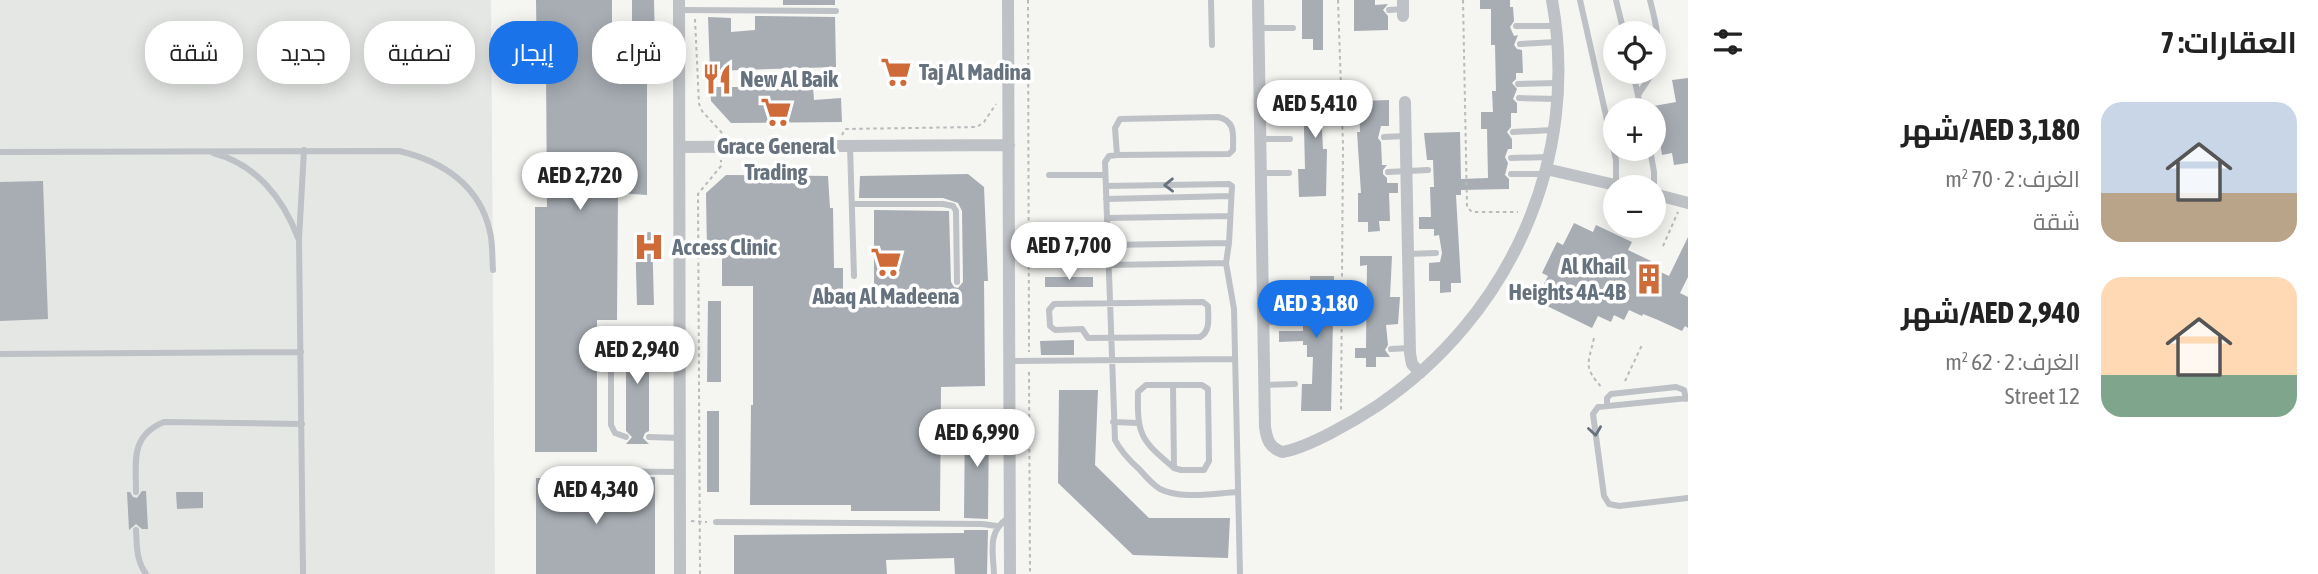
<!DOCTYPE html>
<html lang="ar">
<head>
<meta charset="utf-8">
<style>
	:root { --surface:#fff; --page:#f6f6f6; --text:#222; --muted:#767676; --accent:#1a73e8 }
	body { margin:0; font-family:"Asap Condensed",Cairo,sans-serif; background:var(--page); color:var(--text); direction:rtl; height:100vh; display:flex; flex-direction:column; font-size:26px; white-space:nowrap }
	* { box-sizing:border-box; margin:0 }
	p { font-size:23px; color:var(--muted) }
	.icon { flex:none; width:38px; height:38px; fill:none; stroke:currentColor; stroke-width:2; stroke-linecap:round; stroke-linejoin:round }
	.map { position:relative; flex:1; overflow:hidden; direction:ltr }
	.details { display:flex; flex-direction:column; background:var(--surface); width:630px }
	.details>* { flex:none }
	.banner { position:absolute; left:21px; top:21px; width:665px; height:63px; direction:rtl; display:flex; gap:14px }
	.tools { position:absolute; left:1603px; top:21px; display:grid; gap:14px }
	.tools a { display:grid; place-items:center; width:63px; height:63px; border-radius:50%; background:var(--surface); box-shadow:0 4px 18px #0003; font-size:35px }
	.price { position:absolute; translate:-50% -60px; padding:0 16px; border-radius:24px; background:#fff; color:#222; font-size:23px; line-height:46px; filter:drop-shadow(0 2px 4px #0008) }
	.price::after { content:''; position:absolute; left:50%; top:42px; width:21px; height:16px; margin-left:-10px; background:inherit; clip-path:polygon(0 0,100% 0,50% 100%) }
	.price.selected { background:var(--accent); color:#fff }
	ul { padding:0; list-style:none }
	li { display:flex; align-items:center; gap:21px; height:175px; padding:0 21px }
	li span { display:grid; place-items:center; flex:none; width:196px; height:140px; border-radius:21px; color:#555 }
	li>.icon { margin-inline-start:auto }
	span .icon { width:84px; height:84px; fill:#fffc; stroke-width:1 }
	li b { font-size:30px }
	h2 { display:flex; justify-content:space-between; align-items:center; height:84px; padding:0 21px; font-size:30px }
	.tag { padding:0 24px; border-radius:28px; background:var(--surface); box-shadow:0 4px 18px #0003; font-size:24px; line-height:63px }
	.tag.selected { background:var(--accent); color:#fff }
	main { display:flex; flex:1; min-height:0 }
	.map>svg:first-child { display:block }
	.built { fill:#e5e7e5 }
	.building { fill:#a7adb3 }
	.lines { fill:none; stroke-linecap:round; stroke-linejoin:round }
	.path { stroke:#b8babc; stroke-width:2; stroke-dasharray:3.5 3.5; stroke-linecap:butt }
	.service { stroke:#bec1c5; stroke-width:6 }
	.minor { stroke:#bec1c5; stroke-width:12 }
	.oneway { stroke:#67727f }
	.labels { text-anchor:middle; stroke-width:7; stroke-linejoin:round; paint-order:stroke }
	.poi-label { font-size:23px; font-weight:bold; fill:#67727f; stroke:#fff; text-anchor:start }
</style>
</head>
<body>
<main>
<section class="details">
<h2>العقارات: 7<svg class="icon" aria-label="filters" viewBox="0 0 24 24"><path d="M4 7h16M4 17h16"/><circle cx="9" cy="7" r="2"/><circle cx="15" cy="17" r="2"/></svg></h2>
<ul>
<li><span style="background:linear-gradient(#c9d6e8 65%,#b9a48a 0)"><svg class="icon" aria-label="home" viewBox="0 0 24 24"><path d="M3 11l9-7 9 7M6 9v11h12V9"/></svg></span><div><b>AED 3,180/شهر</b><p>الغرف: 2 · 70 m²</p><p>شقة</p></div></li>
<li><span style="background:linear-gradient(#ffd9b3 70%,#7fa58c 0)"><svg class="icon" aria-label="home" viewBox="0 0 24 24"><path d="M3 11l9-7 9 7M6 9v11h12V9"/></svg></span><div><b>AED 2,940/شهر</b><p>الغرف: 2 · 62 m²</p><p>12 Street</p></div></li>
</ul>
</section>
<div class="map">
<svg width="1688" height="574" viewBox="0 0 1688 574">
	<rect width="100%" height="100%" fill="#f5f5f2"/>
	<path class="built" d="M 0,0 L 491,0 L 495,574 L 0,574 Z"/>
	<path class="building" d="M 536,0 L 612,0 L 612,81 L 647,81 L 647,195 L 618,193 L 617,320 L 597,320 L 597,452 L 535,452 L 535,207 L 547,207 L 546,67 L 537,67 Z
		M 632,0 L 654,0 L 655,44 L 632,44 Z
		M 783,0 L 835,0 L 835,5 L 783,5 Z
		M 1302,0 L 1323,0 L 1323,50 L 1313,50 L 1313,39 L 1302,39 Z
		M 1354,0 L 1375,0 L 1375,5 L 1388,4 L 1383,10 L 1388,16 L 1388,30 L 1354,31 Z
		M 1480,0 L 1510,0 L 1510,7 L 1513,7 L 1514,21 L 1510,27 L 1514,36 L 1518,35 L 1514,45 L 1517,49 L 1522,50 L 1523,73 L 1516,73 L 1516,79 L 1512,83 L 1517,89 L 1513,99 L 1517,103 L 1517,113 L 1511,113 L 1511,127 L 1507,132 L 1512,139 L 1512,149 L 1508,149 L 1505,157 L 1508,163 L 1505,175 L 1509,179 L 1509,189 L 1461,190 L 1461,195 L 1456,195 L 1461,283 L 1451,283 L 1451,292 L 1440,293 L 1440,281 L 1429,281 L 1429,263 L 1440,262 L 1442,253 L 1439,235 L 1434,236 L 1434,229 L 1419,229 L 1419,217 L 1431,217 L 1430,187 L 1434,187 L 1433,160 L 1427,160 L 1424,133 L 1460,132 L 1461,179 L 1488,178 L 1487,129 L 1481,129 L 1481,112 L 1493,112 L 1492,91 L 1496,91 L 1495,45 L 1491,45 L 1491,9 L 1480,9 Z
		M 755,16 L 835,17 L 836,67 L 710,71 L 708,17 L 731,18 L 731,32 L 755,30 Z
		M 1688,78 L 1688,163 L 1674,165 L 1672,153 L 1662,155 L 1654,106 L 1676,102 L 1672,80 Z
		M 1334,81 L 1334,102 L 1325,102 L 1325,112 L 1321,112 L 1323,149 L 1327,149 L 1326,196 L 1299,197 L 1298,169 L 1305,169 L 1303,87 L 1313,87 L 1313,82 Z
		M 710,87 L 813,87 L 814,100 L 841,98 L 842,122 L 731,123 L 711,101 Z
		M 1389,100 L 1389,126 L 1381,126 L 1378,138 L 1381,142 L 1382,165 L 1387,165 L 1383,170 L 1383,174 L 1387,178 L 1387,183 L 1398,183 L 1398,193 L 1389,193 L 1390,221 L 1379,221 L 1380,231 L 1368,232 L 1368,222 L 1358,222 L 1358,193 L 1361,193 L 1357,132 L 1360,132 L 1359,101 Z
		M 968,174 L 984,187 L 988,281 L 984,281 L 985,386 L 941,387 L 940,511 L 851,511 L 851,505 L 750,505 L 751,405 L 753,405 L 753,286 L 722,286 L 722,251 L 707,251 L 706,193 L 726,175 L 828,176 L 830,208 L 833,208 L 834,268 L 843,268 L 843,293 L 874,293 L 874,210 L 949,211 L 951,282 L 954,287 L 958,288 L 963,282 L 962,211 L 958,203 L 943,198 L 859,198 L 860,176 Z
		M 43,181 L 48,319 L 0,321 L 0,182 Z
		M 1574,223 L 1593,232 L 1596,225 L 1632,242 L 1628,250 L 1651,261 L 1648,266 L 1669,276 L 1688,237 L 1688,277 L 1680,293 L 1688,297 L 1688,328 L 1685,326 L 1682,331 L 1658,320 L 1643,314 L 1642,316 L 1629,310 L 1624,320 L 1614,315 L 1611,322 L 1598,316 L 1592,328 L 1545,305 L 1553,288 L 1544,284 L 1548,276 L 1542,273 L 1557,242 L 1563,245 Z
		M 652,232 L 654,305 L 637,305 L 635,233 Z
		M 1360,256 L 1392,256 L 1390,297 L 1400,297 L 1398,324 L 1386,325 L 1388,345 L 1385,350 L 1390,357 L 1376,357 L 1376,367 L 1366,367 L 1366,358 L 1355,358 L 1355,348 L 1366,348 L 1367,265 L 1360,266 Z
		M 1310,276 L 1334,276 L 1331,411 L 1301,411 L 1302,384 L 1312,384 L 1313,357 L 1307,357 L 1307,345 L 1303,345 L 1303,341 L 1279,342 L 1279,331 L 1303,331 L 1303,308 L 1298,308 L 1299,301 L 1303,295 L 1300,291 L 1294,290 L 1294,282 L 1310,283 Z
		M 1045,277 L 1093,277 L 1093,287 L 1045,287 Z
		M 708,301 L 721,301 L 721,382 L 707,382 Z
		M 626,332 L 649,332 L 649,431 L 645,433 L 643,438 L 649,444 L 626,444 L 632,437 L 626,431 Z
		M 1074,340 L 1074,355 L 1041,355 L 1040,341 Z
		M 1059,390 L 1098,390 L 1095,465 L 1149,518 L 1230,518 L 1228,558 L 1133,555 L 1058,483 Z
		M 707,411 L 719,411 L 719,492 L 707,492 Z
		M 965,419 L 989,419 L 988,519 L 964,518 Z
		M 630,477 L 655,477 L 655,574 L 536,574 L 536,478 Z
		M 142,491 L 146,491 L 148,529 L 142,529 L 136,524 L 129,530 L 127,492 L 130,492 L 133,497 L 137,498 Z
		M 176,492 L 203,492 L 203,508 L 177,509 Z
		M 964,530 L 988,530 L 987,574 L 955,574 L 954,558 L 886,560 L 887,574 L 734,574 L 734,535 L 964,533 Z"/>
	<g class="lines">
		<path class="path" d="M 1028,0 L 1029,352
			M 1338,0 L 1343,145 L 1341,412
			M 1463,0 L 1467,207 L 1472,212 L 1518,212
			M 695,19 L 699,104 L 702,111 L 723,134
			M 842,135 L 845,129 L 977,127 L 984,122 L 996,104
			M 1663,246 L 1678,212
			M 1594,338 C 1588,365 1583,366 1602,388
			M 1029,372 L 1030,574
			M 1625,381 L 1642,345
			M 691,521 L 707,522
			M 700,574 L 698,194 L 721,166 L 721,160"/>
		<path class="service" d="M 1211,0 L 1212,45
			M 1580,0 L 1616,160 L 1616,185
			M 1616,0 L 1624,33
			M 1650,0 C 1656,23 1662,46 1654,69
			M 679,10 L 836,11
			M 1389,10 L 1403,9
			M 1516,26 L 1554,26
			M 1258,28 L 1293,28
			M 1520,44 L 1556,42
			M 1633,72 L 1641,110
			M 1518,84 L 1558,83
			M 1638,95 L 1653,72
			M 1519,98 L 1557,99
			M 1260,103 L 1292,101
			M 1218,117 C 1236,121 1233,135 1233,150 L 1229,154 L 1117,155 L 1115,128 L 1120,119 Z
			M 1513,132 L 1553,130
			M 1384,137 L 1406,136
			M 1261,139 L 1290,139
			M 850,146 L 854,276
			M 1650,149 L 1654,172 L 1654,189
			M 0,152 L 399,151 C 442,161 480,185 490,232 C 493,244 492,258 493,270
			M 213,153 C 256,164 283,198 298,238
			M 1117,155 L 1109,156 L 1105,162 L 1115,440 C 1121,452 1130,461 1140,470 C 1146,477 1152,484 1160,489 C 1182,500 1214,493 1238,492
			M 1511,158 L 1548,157
			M 1388,172 L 1428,170
			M 1261,173 L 1289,173
			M 1511,174 L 1544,174
			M 1049,175 L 1105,175
			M 1106,186 L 1229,184 L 1232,186 L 1229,243 L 1226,263 L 1234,309 L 1240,574
			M 1106,199 L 1231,196
			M 852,204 L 943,204 L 953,206 L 956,211 L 957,282
			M 1107,218 L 1230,216
			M 1108,245 L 1229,243
			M 1408,254 L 1436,253
			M 1109,265 L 1226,263
			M 1263,298 L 1297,296
			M 1203,302 L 1208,306 C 1208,317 1211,331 1200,337 L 1088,338 L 1082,329 L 1055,330 L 1050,326 L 1049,310 L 1054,304 Z
			M 1264,322 L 1297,321
			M 611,329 L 611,425 L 615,433 L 626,437
			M 1391,349 L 1410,348
			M 0,354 L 301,352
			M 1010,361 L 1235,359
			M 1146,385 L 1202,385 L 1208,389 L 1209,461 L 1204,470 L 1181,470 L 1174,468 C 1141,440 1137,436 1138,392 Z
			M 1173,385 L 1174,468
			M 1265,385 L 1295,384
			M 1688,398 L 1598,407 L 1593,414 L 1604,496 L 1609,504 L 1619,506 L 1688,498
			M 1607,406 L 1607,398 L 1611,394 L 1676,387 L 1684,390 L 1686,399
			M 1113,422 L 1138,423
			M 649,437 L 680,438
			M 570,471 L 679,472
			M 136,492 C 136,461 130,436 164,422 L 302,424
			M 716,522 L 982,524 L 997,526
			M 136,530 C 137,546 136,560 146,574
			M 303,574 L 299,239 L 304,150
			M 994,574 C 993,551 987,532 1008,518"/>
		<path class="minor" d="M 679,0 L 680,574
			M 1008,0 L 1010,574
			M 1258,0 L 1265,427 C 1267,440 1269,447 1282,452 C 1308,448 1354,421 1377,406 C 1510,316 1581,159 1552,0
			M 1403,0 L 1403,16
			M 1405,102 L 1410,353 L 1412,364 L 1420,373
			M 680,147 L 1009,145
			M 1546,169 L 1624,187
			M 1654,194 L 1688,203"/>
	</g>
	<defs><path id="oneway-chevron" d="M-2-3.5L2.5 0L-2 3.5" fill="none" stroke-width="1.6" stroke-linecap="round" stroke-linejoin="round" transform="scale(1.75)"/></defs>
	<g class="oneway">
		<use href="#oneway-chevron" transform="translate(1169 185) rotate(179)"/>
		<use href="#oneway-chevron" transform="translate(1595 431) rotate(82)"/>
	</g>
	<defs>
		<g id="supermarket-bare" transform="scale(2.415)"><path d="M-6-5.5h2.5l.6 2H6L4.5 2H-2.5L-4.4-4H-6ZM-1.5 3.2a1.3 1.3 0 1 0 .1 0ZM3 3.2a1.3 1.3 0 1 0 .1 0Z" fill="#ce6b38" stroke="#fff" stroke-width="2.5" paint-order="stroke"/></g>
		<g id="restaurant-bare" transform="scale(2.415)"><path d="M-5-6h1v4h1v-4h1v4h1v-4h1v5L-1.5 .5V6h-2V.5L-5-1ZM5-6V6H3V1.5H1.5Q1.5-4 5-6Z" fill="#ce6b38" stroke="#fff" stroke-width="2.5" paint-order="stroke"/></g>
		<g id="hospital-bare" transform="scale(2.415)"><path d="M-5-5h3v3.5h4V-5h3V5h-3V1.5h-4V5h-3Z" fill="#ce6b38" stroke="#fff" stroke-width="2.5" paint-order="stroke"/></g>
		<g id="building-bare" transform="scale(2.415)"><path d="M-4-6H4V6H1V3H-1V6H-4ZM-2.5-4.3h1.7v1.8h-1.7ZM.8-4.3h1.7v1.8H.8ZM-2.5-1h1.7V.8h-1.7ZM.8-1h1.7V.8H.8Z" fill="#ce6b38" stroke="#fff" stroke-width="2.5" paint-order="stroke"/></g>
	</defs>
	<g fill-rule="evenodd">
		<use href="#supermarket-bare" x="896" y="72"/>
		<use href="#restaurant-bare" x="717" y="79"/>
		<use href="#supermarket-bare" x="776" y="112"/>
		<use href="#hospital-bare" x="649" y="247"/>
		<use href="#supermarket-bare" x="886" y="262"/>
		<use href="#building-bare" x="1649" y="279"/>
	</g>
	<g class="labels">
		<g class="poi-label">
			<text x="919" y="80">Taj Al Madina</text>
			<text x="740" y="87">New Al Baik</text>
			<text x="776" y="154" text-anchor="middle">Grace General<tspan x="776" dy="26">Trading</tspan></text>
			<text x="672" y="255">Access Clinic</text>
			<text x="1626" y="274" text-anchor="end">Al Khail<tspan x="1626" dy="26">Heights 4A-4B</tspan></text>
			<text x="886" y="304" text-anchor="middle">Abaq Al Madeena</text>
		</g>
	</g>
</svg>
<div class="tools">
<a><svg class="icon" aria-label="locate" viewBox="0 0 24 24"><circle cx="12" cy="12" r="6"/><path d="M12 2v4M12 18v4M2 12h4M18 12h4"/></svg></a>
<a>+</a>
<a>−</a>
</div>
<b class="price" style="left:1315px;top:140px">AED 5,410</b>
<b class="price" style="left:580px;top:212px">AED 2,720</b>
<b class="price" style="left:1069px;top:282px">AED 7,700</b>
<b class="price selected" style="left:1316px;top:340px">AED 3,180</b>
<b class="price" style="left:637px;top:386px">AED 2,940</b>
<b class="price" style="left:977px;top:469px">AED 6,990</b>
<b class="price" style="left:596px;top:526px">AED 4,340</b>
<div class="banner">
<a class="tag">شراء</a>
<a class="tag selected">إيجار</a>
<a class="tag">تصفية</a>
<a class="tag">جديد</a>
<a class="tag">شقة</a>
</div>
</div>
</main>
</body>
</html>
